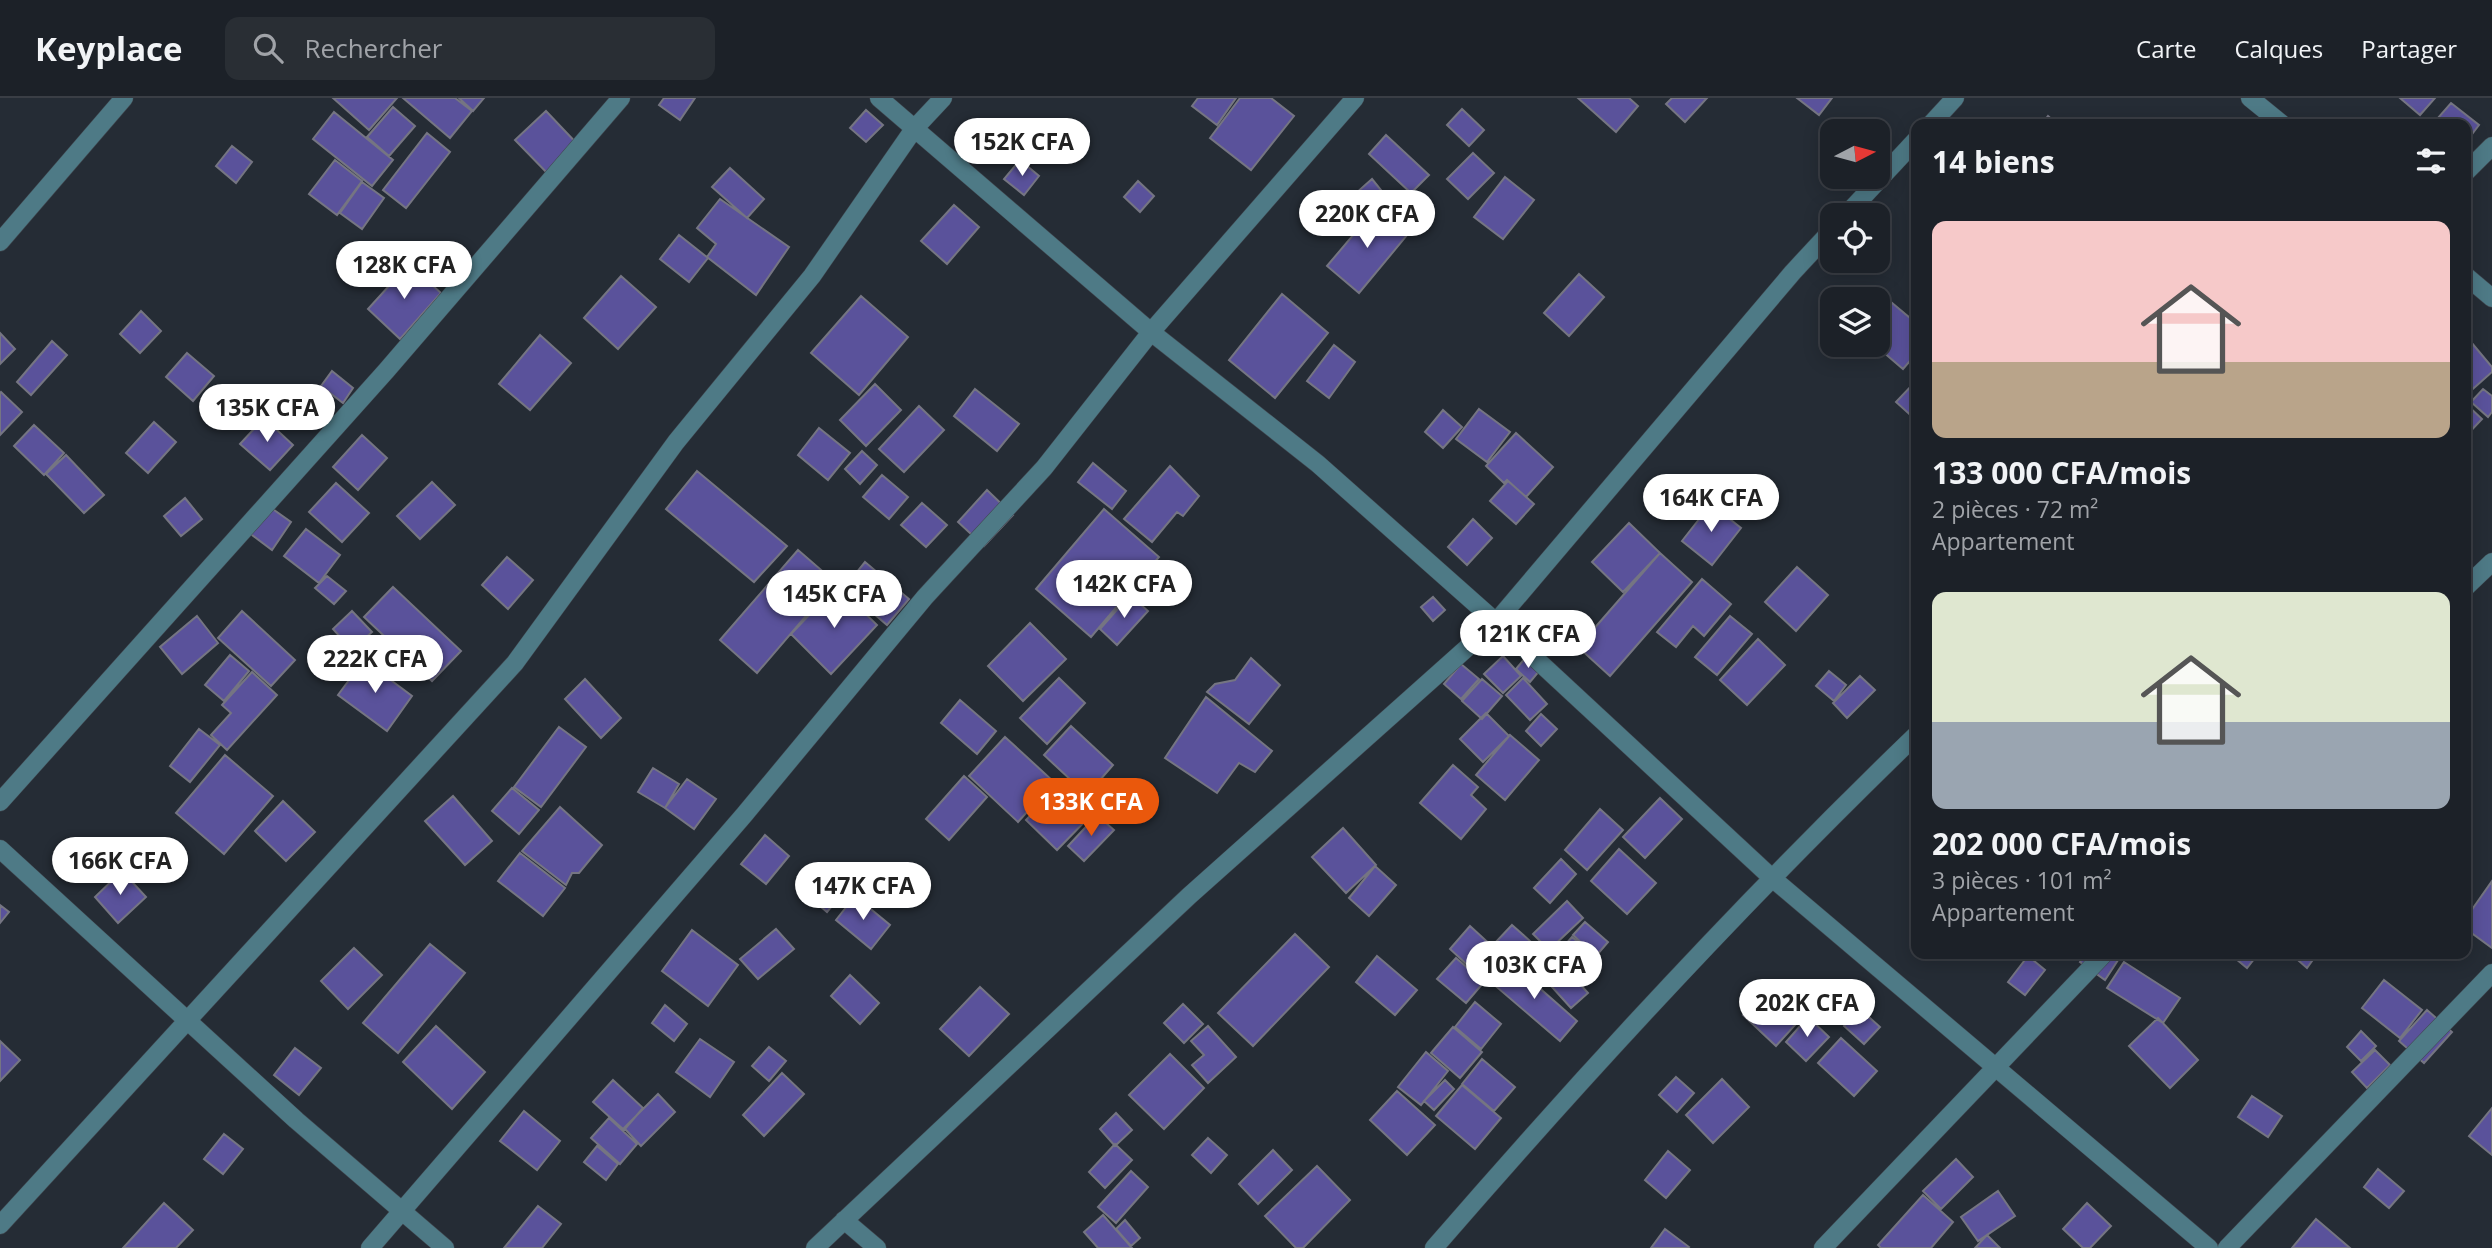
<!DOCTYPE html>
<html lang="fr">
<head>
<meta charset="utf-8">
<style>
	:root { --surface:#1c2128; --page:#292e34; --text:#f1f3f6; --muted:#a0a3a8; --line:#3a3e45; --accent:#ea580c }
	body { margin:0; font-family:"Open Sans",sans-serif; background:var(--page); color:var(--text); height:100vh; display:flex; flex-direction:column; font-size:26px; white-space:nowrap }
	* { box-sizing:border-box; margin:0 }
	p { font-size:23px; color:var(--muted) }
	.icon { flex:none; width:38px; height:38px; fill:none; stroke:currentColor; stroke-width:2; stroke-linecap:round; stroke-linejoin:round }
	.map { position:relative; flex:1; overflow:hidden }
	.panel { position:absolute; left:1911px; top:21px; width:560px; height:840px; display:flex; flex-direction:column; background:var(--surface); border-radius:14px; box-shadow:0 4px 18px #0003,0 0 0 2px var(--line) }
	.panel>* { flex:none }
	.needle { width:46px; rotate:84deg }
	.fabs { position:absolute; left:1820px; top:21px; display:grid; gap:14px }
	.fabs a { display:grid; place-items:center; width:70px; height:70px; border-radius:14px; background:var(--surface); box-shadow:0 4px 18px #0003,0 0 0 2px var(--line); font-size:35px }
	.price { position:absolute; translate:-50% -60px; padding:0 16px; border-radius:24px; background:#fff; color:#222; font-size:23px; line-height:46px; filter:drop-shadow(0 2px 4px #0008) }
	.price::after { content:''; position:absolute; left:50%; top:42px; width:21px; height:16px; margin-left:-10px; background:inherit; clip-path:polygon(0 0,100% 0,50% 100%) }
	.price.on { background:var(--accent); color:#fff }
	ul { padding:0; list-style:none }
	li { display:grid; align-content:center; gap:14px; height:371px; padding:0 21px }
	li span { display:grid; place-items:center; height:217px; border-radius:14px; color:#555 }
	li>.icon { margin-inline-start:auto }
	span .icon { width:126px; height:126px; fill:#fffc; stroke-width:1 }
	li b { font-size:30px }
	h2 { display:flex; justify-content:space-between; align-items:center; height:84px; padding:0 21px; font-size:30px }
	header { display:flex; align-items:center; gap:42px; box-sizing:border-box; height:98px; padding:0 35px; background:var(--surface); border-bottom:2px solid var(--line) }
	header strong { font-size:33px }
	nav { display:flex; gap:38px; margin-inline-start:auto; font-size:24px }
	.search { width:490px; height:63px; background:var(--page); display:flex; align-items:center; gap:18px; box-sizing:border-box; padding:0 24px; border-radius:14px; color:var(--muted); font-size:26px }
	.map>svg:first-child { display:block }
	.building { fill:#5a529b; stroke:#757582; stroke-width:2 }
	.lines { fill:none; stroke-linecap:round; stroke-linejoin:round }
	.minor-casing { stroke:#40474f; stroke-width:19 }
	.minor { stroke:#4e7a86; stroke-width:18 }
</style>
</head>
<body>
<header>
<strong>Keyplace</strong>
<div class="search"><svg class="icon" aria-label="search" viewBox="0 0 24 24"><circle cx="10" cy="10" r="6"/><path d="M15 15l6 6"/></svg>Rechercher</div>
<nav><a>Carte</a><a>Calques</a><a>Partager</a></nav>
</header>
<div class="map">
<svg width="2492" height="1150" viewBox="0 0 2492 1150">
	<rect width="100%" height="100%" fill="#252c35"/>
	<path class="building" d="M 333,0 L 397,0 L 369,32 Z
		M 403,0 L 455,0 L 472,13 L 450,40 Z
		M 459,0 L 484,0 L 473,13 Z
		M 664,0 L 695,0 L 680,22 L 659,7 Z
		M 1198,0 L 1236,0 L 1217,27 L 1192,8 Z
		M 1240,0 L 1271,0 L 1294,18 L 1251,72 L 1210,40 Z
		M 1578,0 L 1629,0 L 1638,8 L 1616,34 Z
		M 1672,0 L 1707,0 L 1685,24 L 1666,6 Z
		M 1797,0 L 1832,0 L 1819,17 Z
		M 2400,0 L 2435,0 L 2420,17 Z
		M 2451,5 L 2479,27 L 2466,44 L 2466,26 L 2444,26 L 2437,21 Z
		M 393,9 L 415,28 L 389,58 L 367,39 Z
		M 1462,11 L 1484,32 L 1469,48 L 1447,27 Z
		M 866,12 L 883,27 L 866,44 L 850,30 Z
		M 546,13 L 583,52 L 553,81 L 515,42 Z
		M 334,14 L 393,62 L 372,88 L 313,41 Z
		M 2048,18 L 2057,26 L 2042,26 Z
		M 427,35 L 450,54 L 406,110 L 383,92 Z
		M 1386,37 L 1429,77 L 1411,95 L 1369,56 Z
		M 232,48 L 252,64 L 236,85 L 216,68 Z
		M 1473,55 L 1494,75 L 1468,101 L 1447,81 Z
		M 335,62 L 362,83 L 337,117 L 309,96 Z
		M 1020,62 L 1039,78 L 1024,97 L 1004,81 Z
		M 730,70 L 764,101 L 747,120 L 712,89 Z
		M 1505,79 L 1534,102 L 1503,141 L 1474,119 Z
		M 1372,81 L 1385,97 L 1367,111 L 1355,96 Z
		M 1138,83 L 1154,98 L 1140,114 L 1124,99 Z
		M 362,84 L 384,100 L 362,131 L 340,115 Z
		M 720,101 L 789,149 L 756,197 L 707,159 L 716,146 L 697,130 Z
		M 954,107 L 979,129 L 947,166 L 921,143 Z
		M 1376,110 L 1408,136 L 1359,195 L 1327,168 Z
		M 679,137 L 708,160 L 689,184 L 660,161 Z
		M 409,166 L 441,195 L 400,241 L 368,211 Z
		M 1579,176 L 1604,199 L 1569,238 L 1544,215 Z
		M 621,178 L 656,209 L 618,251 L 584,220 Z
		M 1282,196 L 1328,235 L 1275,300 L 1229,262 Z
		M 861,198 L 908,239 L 859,297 L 811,255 Z
		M 1885,199 L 1916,225 L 1916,256 L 1903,271 L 1875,247 L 1878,247 L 1878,208 Z
		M 141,213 L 161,233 L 140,255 L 120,236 Z
		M 0,235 L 15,251 L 0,266 Z
		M 540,237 L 571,265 L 530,312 L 499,286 Z
		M 52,243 L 67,257 L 31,297 L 17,284 Z
		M 2471,244 L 2492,269 L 2492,274 L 2466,297 L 2466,249 Z
		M 1334,247 L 1355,264 L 1329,300 L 1307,283 Z
		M 187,255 L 214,278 L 193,303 L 166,279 Z
		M 332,273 L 353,290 L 343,305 L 321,288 Z
		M 1916,283 L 1916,322 L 1896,304 Z
		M 875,286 L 901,312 L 866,348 L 840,322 Z
		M 975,291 L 1019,326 L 997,353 L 954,318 Z
		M 2483,291 L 2492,298 L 2492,314 L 2488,319 L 2471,304 Z
		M 1,294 L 22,314 L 0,337 L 0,295 Z
		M 2466,306 L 2482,321 L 2466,338 Z
		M 919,308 L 944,332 L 904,374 L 879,351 Z
		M 1479,311 L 1510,334 L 1487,364 L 1456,341 Z
		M 1443,312 L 1462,329 L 1443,350 L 1425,334 Z
		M 264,320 L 293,347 L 270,372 L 240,346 Z
		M 154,324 L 176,344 L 148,375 L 126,355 Z
		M 34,327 L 64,355 L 44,377 L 14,348 Z
		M 819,330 L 850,355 L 828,382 L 798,357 Z
		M 1516,335 L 1553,369 L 1526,399 L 1507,382 L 1504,385 L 1486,368 Z
		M 362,337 L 387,360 L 358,392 L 333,369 Z
		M 862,353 L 877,367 L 860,386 L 845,371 Z
		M 66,357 L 104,397 L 84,415 L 46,376 Z
		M 1093,365 L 1126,393 L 1112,411 L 1078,384 Z
		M 1170,368 L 1199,398 L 1183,418 L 1177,414 L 1152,444 L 1124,421 Z
		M 697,373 L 787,448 L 754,484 L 666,411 Z
		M 882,377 L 908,399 L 889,421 L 863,399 Z
		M 1508,383 L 1534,406 L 1516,426 L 1490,403 Z
		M 432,384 L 455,407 L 420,441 L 397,418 Z
		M 336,385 L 369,415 L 342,444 L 309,414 Z
		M 987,392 L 1013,417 L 984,448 L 958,424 Z
		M 185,400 L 202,421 L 181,438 L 164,418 Z
		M 922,405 L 947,427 L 926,449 L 901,427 Z
		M 1711,406 L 1741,430 L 1712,467 L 1682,443 Z
		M 267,407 L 291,424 L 272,452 L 248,434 Z
		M 1104,411 L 1159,459 L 1091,539 L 1036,491 Z
		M 1473,421 L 1492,440 L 1467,467 L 1448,449 Z
		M 1629,425 L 1660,455 L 1623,494 L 1592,464 Z
		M 306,431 L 340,457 L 319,485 L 284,458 Z
		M 798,452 L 835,484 L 757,575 L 720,542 Z
		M 1660,455 L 1692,484 L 1610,578 L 1578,549 Z
		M 507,459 L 533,482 L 508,511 L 482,487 Z
		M 865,464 L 909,501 L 887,527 L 844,490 Z
		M 1797,469 L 1828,497 L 1796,533 L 1765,504 Z
		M 327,478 L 346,493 L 334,506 L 315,490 Z
		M 1702,481 L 1731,506 L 1704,538 L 1693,528 L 1676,549 L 1657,534 Z
		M 837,488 L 877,527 L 831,576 L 791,536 Z
		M 393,489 L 461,553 L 432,583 L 364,519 Z
		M 1130,497 L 1148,513 L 1117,547 L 1100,531 Z
		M 1433,499 L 1445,512 L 1433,523 L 1421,509 Z
		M 242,513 L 295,562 L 271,588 L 218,540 Z
		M 352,513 L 372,534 L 352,552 L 333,531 Z
		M 197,518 L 218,545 L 182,576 L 160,549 Z
		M 1730,518 L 1752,536 L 1717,577 L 1695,559 Z
		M 1030,525 L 1066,561 L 1023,603 L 988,568 Z
		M 1758,541 L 1785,567 L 1747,607 L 1720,582 Z
		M 230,557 L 249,573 L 224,603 L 205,587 Z
		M 1503,558 L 1521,578 L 1503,595 L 1484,576 Z
		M 1526,559 L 1540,572 L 1530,584 L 1516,571 Z
		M 1251,560 L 1280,587 L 1249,626 L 1207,594 L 1215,586 L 1235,582 Z
		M 364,562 L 412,598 L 387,633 L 338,597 Z
		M 1461,566 L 1479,581 L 1461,601 L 1444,586 Z
		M 1829,573 L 1846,587 L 1834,603 L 1816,588 Z
		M 252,574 L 277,597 L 227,652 L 211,637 L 231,615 L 222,607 Z
		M 1860,578 L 1875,592 L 1847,620 L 1833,605 Z
		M 1059,580 L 1085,605 L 1047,646 L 1020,620 Z
		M 1523,580 L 1547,606 L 1530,622 L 1506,597 Z
		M 585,581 L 621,620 L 601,640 L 565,601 Z
		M 1482,581 L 1502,598 L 1482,621 L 1462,603 Z
		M 1206,599 L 1272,653 L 1255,674 L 1239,665 L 1217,695 L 1165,660 Z
		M 960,602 L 996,633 L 977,656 L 941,625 Z
		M 1486,615 L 1509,638 L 1483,664 L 1460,641 Z
		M 1541,616 L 1557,631 L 1541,648 L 1526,633 Z
		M 1071,628 L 1113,667 L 1087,697 L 1044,657 Z
		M 559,629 L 586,649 L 541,709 L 514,689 Z
		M 199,631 L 220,647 L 190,684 L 170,668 Z
		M 1510,637 L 1539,662 L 1505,702 L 1476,677 Z
		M 1005,639 L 1054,684 L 1018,724 L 969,678 Z
		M 225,657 L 273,698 L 224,756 L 176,715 Z
		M 1453,667 L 1478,689 L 1471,697 L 1486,711 L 1461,741 L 1420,705 Z
		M 653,670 L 679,686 L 665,710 L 638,694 Z
		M 964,678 L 987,699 L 949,742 L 926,721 Z
		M 687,681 L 716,701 L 694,731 L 665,710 Z
		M 1063,683 L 1097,711 L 1057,752 L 1026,722 Z
		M 512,690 L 539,712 L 519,736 L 492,713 Z
		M 453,698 L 492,743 L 465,767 L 425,723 Z
		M 1660,700 L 1682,721 L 1645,760 L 1623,739 Z
		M 283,703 L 315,734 L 286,763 L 255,733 Z
		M 560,709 L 602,747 L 579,775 L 572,775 L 566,787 L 522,753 Z
		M 1600,711 L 1623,732 L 1587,772 L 1565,752 Z
		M 1097,717 L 1114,732 L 1084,763 L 1068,748 Z
		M 1343,730 L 1376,767 L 1346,795 L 1312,759 Z
		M 765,737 L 789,758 L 766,786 L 741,766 Z
		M 1619,751 L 1656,785 L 1627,816 L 1591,783 Z
		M 520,755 L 565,790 L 543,818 L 498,783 Z
		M 1561,761 L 1576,776 L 1550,805 L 1534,790 Z
		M 1375,768 L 1396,787 L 1369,818 L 1349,800 Z
		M 122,773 L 146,799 L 118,825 L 95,799 Z
		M 821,780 L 841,797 L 827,814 L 807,797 Z
		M 2492,783 L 2492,850 L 2466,831 L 2466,820 Z
		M 855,798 L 890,827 L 871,851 L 836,822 Z
		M 1567,803 L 1583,820 L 1549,852 L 1533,836 Z
		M 0,807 L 9,814 L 0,825 Z
		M 1585,824 L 1608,844 L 1596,858 L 1573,837 Z
		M 1512,827 L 1530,843 L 1512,863 L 1494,846 Z
		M 1470,828 L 1506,861 L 1486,884 L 1450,851 Z
		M 776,831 L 794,851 L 758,881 L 740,861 Z
		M 692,832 L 738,867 L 708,908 L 662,873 Z
		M 1295,836 L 1329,869 L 1253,948 L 1218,915 Z
		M 1572,839 L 1586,851 L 1573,867 L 1558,855 Z
		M 430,846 L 465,875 L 398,955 L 363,925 Z
		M 1539,849 L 1554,861 L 1537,882 L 1523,869 Z
		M 354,850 L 382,877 L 348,911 L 321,883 Z
		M 2086,856 L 2122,856 L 2105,882 L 2080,864 Z
		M 2230,856 L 2258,856 L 2247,870 Z
		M 2291,856 L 2317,856 L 2307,870 Z
		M 1377,858 L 1417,892 L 1395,917 L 1356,884 Z
		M 2028,858 L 2045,872 L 2025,897 L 2008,884 Z
		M 1456,860 L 1484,884 L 1466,905 L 1437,881 Z
		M 1510,864 L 1577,923 L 1560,943 L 1492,885 Z
		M 1560,864 L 1588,895 L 1571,910 L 1543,879 Z
		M 2124,864 L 2180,900 L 2163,925 L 2107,890 Z
		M 850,877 L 879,905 L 860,926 L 831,898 Z
		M 2384,882 L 2422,912 L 2400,940 L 2362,910 Z
		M 1772,886 L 1805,916 L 1776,948 L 1743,917 Z
		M 980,889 L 1009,916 L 969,958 L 940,931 Z
		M 1475,904 L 1501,926 L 1481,951 L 1455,929 Z
		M 1183,906 L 1203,926 L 1184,945 L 1164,925 Z
		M 665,907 L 687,926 L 674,943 L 652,925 Z
		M 1860,911 L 1880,929 L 1864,946 L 1844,928 Z
		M 2427,912 L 2452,934 L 2424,965 L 2399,943 Z
		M 1808,919 L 1829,939 L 1806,963 L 1786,944 Z
		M 2158,920 L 2198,962 L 2170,990 L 2129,948 Z
		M 436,928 L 485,974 L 452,1011 L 403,964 Z
		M 1208,928 L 1236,959 L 1208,985 L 1192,967 L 1204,957 L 1191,943 Z
		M 1453,929 L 1482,954 L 1460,980 L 1431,955 Z
		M 2361,933 L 2376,948 L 2361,963 L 2347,949 Z
		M 1841,940 L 1877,973 L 1854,998 L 1818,965 Z
		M 700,941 L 734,964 L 710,999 L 676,974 Z
		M 0,943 L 20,962 L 0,983 Z
		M 769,949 L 786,963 L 769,983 L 752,968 Z
		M 295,950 L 321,970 L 299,997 L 274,977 Z
		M 2375,952 L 2390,967 L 2367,990 L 2352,974 Z
		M 1426,954 L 1448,973 L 1421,1007 L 1398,989 Z
		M 1170,956 L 1204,990 L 1164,1031 L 1129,997 Z
		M 1482,961 L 1515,989 L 1494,1013 L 1462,986 Z
		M 782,975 L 804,996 L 764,1038 L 743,1017 Z
		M 1676,979 L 1694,995 L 1677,1014 L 1659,997 Z
		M 1722,981 L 1749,1009 L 1713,1045 L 1686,1017 Z
		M 613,982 L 643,1010 L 624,1032 L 593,1004 Z
		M 1445,982 L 1454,991 L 1434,1012 L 1424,1003 Z
		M 1462,987 L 1501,1020 L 1475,1051 L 1436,1018 Z
		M 1397,993 L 1435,1027 L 1407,1057 L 1370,1022 Z
		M 658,996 L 675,1014 L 641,1048 L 624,1030 Z
		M 2252,998 L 2282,1018 L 2268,1039 L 2238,1019 Z
		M 2492,1010 L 2492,1057 L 2469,1038 Z
		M 524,1013 L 560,1043 L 537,1072 L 500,1043 Z
		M 1116,1015 L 1132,1032 L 1115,1048 L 1100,1031 Z
		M 609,1020 L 637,1046 L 620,1066 L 591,1040 Z
		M 224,1036 L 243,1051 L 223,1076 L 204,1061 Z
		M 1208,1040 L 1227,1057 L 1211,1075 L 1192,1057 Z
		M 1115,1046 L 1132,1062 L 1105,1090 L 1089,1074 Z
		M 597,1048 L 618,1066 L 606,1082 L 584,1064 Z
		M 1273,1052 L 1292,1072 L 1258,1106 L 1239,1086 Z
		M 1668,1053 L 1690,1072 L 1666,1100 L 1645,1082 Z
		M 1956,1061 L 1973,1079 L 1941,1111 L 1923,1093 Z
		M 1317,1068 L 1350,1102 L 1303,1150 L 1296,1150 L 1265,1118 Z
		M 2378,1071 L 2404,1093 L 2389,1110 L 2364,1089 Z
		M 1131,1073 L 1148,1089 L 1116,1125 L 1098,1109 Z
		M 1998,1093 L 2015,1118 L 1978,1143 L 1961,1119 Z
		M 1923,1097 L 1953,1124 L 1931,1150 L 1881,1150 L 1878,1147 Z
		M 164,1105 L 193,1132 L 176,1150 L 123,1150 Z
		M 2087,1105 L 2111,1128 L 2090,1150 L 2083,1150 L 2063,1131 Z
		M 538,1108 L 561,1126 L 542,1150 L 504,1150 Z
		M 1103,1117 L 1132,1150 L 1098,1150 L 1084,1134 Z
		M 2316,1121 L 2350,1150 L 2292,1150 Z
		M 1125,1122 L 1140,1140 L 1131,1148 L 1116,1131 Z
		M 1665,1131 L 1689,1149 L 1688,1150 L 1651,1150 Z
		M 1987,1137 L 2000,1150 L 1975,1150 Z"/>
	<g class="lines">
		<g class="minor-casing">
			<path id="minor" d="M 879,0 L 1151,234 L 1318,366 L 1496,524 L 1772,780 L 2209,1150
				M 2250,0 L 2282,26
				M 1931,26 L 1955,0
				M 2466,74 L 2492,48
				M 1846,117 L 1916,42
				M 0,144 L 124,0
				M 2466,178 L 2492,200
				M 2466,489 L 2492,464
				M 0,704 L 386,273 L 621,0
				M 0,751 L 296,1022 L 445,1150
				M 844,1122 L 877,1150
				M 0,1127 L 515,565 L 676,344 L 812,178 L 914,31 L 943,0
				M 370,1150 L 744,717 L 925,499 L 1044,370 L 1151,234 L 1355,0
				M 815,1150 L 1189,798 L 1496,524 L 1793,174 L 1832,132
				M 1434,1150 C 1588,972 1747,800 1916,637
				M 1823,1150 L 2104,856
				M 2227,1150 L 2492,875"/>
		</g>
		<use href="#minor" class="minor"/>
	</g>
</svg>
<div class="fabs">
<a><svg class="needle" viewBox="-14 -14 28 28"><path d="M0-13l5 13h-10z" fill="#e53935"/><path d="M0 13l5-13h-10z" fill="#a0a3a8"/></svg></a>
<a><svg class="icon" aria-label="locate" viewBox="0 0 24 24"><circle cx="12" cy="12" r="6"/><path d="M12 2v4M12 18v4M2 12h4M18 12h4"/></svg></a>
<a><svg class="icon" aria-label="layers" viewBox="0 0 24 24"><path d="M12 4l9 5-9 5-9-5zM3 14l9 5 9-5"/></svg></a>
</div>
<b class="price" style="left:1022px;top:80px">152K CFA</b>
<b class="price" style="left:1367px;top:152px">220K CFA</b>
<b class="price" style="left:404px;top:203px">128K CFA</b>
<b class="price" style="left:267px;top:346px">135K CFA</b>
<b class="price" style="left:1711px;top:436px">164K CFA</b>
<b class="price" style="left:1124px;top:522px">142K CFA</b>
<b class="price" style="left:834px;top:532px">145K CFA</b>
<b class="price" style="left:1528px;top:572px">121K CFA</b>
<b class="price" style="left:375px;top:597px">222K CFA</b>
<b class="price on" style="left:1091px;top:740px">133K CFA</b>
<b class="price" style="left:120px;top:799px">166K CFA</b>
<b class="price" style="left:863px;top:824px">147K CFA</b>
<b class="price" style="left:1534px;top:903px">103K CFA</b>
<b class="price" style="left:1807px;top:941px">202K CFA</b>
<section class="panel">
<h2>14 biens<svg class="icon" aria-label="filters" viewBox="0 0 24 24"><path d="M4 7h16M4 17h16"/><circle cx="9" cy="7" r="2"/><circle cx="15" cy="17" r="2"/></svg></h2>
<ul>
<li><span style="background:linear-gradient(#f6c9c9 65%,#b9a48a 0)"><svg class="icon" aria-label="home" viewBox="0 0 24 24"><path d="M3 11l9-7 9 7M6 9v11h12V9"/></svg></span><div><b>133 000 CFA/mois</b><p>2 pièces · 72 m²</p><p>Appartement</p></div></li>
<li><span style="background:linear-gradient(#dfe7d0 60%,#9aa5b1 0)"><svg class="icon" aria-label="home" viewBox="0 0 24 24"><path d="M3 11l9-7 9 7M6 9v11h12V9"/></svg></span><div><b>202 000 CFA/mois</b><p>3 pièces · 101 m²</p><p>Appartement</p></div></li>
</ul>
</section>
</div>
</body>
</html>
